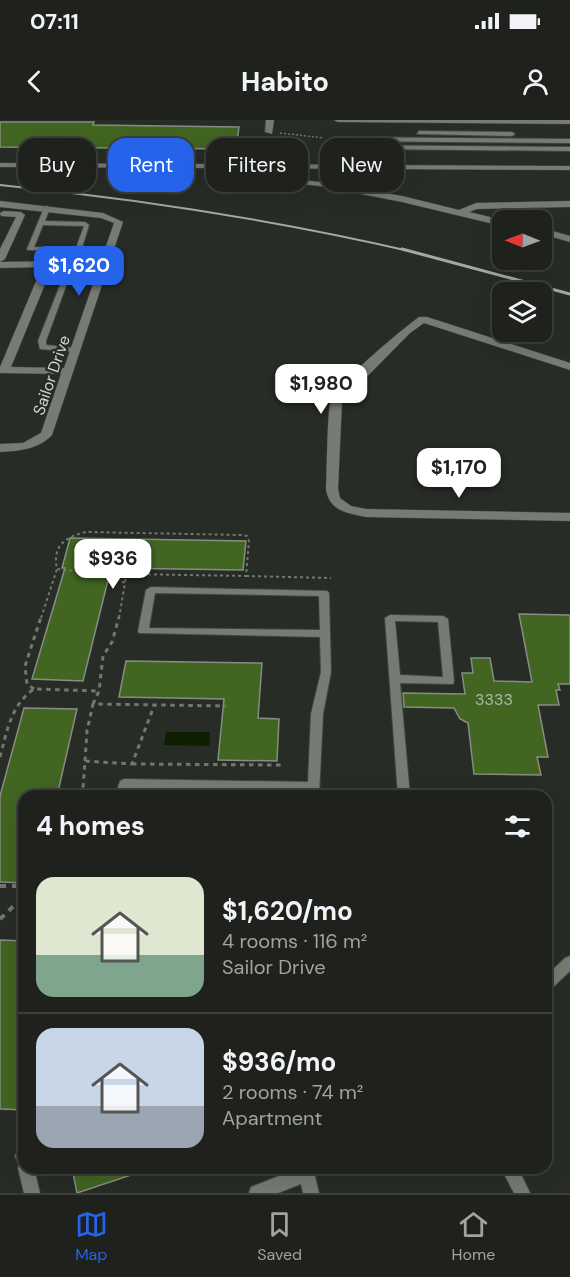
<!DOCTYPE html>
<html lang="en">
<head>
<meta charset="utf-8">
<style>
	:root { --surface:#1e211c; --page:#262925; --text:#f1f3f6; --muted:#a1a3a3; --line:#3c3e3b; --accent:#2563eb }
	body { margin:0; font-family:"DM Sans",sans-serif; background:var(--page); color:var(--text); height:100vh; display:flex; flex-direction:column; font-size:22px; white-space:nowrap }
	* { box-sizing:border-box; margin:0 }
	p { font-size:20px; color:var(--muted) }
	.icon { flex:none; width:33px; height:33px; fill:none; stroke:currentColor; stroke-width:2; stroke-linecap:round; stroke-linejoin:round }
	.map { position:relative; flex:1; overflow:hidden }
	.sheet { position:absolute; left:18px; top:670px; width:534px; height:384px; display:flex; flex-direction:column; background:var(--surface); border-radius:18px; box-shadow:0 6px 24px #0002,0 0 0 2px var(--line) }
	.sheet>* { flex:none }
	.hud { position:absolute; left:18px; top:18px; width:534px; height:54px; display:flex; gap:12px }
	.needle { width:39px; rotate:271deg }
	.buttons { position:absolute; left:492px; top:90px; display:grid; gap:12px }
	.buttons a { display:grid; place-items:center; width:60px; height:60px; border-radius:12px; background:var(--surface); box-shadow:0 6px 24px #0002,0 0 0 2px var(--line); font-size:30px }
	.price { position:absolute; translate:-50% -51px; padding:0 14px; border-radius:12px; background:#fff; color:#222; font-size:20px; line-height:39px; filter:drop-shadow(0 2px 3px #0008) }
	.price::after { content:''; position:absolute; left:50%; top:36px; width:18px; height:14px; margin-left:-9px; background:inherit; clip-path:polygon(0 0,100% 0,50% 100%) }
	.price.active { background:var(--accent); color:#fff }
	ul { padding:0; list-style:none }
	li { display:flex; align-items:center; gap:18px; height:150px; padding:0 18px }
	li+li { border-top:2px solid var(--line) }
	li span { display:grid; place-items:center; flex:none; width:168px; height:120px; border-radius:18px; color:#555 }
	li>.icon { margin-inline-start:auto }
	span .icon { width:72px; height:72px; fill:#fffc; stroke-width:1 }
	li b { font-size:26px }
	h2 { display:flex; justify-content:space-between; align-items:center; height:72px; padding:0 18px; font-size:26px }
	.tag { padding:0 21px; border-radius:18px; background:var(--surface); box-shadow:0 6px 24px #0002,0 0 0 2px var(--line); font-size:21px; line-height:54px }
	.tag.active { background:var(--accent); color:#fff }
	.status { display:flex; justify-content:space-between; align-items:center; height:42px; padding:0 30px; background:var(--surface); direction:ltr }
	.status svg { height:16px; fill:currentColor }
	header { display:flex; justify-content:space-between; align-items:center; height:78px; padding:0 18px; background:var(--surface); font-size:27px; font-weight:700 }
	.tabs { display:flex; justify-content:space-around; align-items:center; height:84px; border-top:2px solid var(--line); background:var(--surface); font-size:16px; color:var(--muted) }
	.tabs a { display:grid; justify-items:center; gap:3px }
	.tabs .active { color:var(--accent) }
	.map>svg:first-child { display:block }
	.water { fill:#0d1f00 }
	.building { fill:#426522; stroke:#878d84; stroke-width:1.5 }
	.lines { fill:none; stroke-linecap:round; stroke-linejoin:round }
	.lane-casing { stroke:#434741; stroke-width:2 }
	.street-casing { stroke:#434741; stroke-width:1 }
	.path-far3 { stroke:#737771; stroke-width:1.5; stroke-dasharray:2 2; stroke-linecap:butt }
	.path-far2 { stroke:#737771; stroke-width:2; stroke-dasharray:3 3; stroke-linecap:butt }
	.path-far1 { stroke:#737771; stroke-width:3; stroke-dasharray:4.5 4.5; stroke-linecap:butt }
	.path { stroke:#737771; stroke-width:4; stroke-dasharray:6 6; stroke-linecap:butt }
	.lane { fill:#767b73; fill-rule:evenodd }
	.street { fill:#767b73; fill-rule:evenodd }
	.rail-far1 { stroke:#a5a9a3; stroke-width:2 }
	.rail { stroke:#a5a9a3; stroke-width:3 }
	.labels { text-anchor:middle; stroke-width:5; stroke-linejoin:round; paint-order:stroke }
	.far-street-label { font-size:16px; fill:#d2d5d0; stroke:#282c26 }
	.number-label { font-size:16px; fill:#aeb9a4 }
</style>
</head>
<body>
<div class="status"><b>07:11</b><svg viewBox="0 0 49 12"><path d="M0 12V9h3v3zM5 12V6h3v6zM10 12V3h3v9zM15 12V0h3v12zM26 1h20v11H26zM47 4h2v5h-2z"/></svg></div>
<header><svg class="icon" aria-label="back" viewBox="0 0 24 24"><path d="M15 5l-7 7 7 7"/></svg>Habito<svg class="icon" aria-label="person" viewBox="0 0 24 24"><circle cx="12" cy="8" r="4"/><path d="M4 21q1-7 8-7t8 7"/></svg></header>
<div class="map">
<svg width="570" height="1073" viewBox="0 0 570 1073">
	<rect width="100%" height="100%" fill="#282c26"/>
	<path class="water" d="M 166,612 L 210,612 L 209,626 L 164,625 Z"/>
	<path class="building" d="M 0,2 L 94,2 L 93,5 L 239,7 L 236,29 L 0,27 Z
		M 70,418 L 246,421 L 243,450 L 111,448 L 83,561 L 32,559 L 65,448 L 62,448 Z
		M 519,494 L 570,495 L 570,564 L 558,564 L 560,570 L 556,570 L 559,585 L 538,585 L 548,637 L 537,637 L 541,655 L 474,654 L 468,603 L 460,599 L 454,588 L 404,587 L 403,573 L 465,574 L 462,553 L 473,553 L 471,538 L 490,538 L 494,561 L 532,562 Z
		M 126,541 L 262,543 L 258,598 L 279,599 L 277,641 L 218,640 L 224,579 L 119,577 Z
		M 24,588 L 77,589 L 57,676 L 24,676 L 24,763 L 0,762 L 0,676 Z
		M 0,820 L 24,821 L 24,990 L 0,989 Z
		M 72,1048 L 142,1048 L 143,1051 L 77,1073 Z"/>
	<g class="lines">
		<g class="lane-casing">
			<path id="lane" d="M 419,11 L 512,12 L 515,14 L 512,16 L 417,14 Z
				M 334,17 L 570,19 L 570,23 L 337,21 L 338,25 L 570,27 L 570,31 L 373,29 L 373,46 L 370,48 L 367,46 L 367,29 L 334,28 L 331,19 Z
				M 47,86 L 50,88 L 45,101 L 85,102 L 89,105 L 81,131 L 28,130 L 27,129 L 44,88 ZM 43,105 L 83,106 L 84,106 L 76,128 L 34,127 Z
				M 72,143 L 77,144 L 70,155 L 46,221 L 46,225 L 75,228 L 79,230 L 75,232 L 40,229 L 38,221 L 64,155 Z
				M 151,467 L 327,471 L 329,473 L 331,552 L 323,594 L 319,676 L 307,676 L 307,672 L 129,669 L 127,676 L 115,676 L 120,661 L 124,659 L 308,662 L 311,594 L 321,552 L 320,517 L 139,513 L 138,511 L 146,470 ZM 155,473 L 319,476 L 320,510 L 149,508 Z
				M 390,495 L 443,496 L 448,499 L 454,561 L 453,564 L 400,563 L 410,676 L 398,676 L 385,498 ZM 395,501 L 438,502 L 443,557 L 400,555 Z
				M 570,836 L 570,851 L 551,869 L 546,871 L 546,856 L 565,838 Z
				M 23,1028 L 24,1048 L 34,1048 L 40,1073 L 24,1073 L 18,1048 L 19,1045 L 15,1036 L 18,1031 Z
				M 299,1048 L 313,1048 L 319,1073 L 303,1073 L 301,1064 L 278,1073 L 249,1073 L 251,1067 Z
				M 501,1048 L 518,1048 L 530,1073 L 514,1073 Z"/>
		</g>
		<g class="street-casing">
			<path id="street" d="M 266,0 L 274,0 L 272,14 L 265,12 Z
				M 334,0 L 570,0 L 570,4 L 338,2 Z
				M 0,43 L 570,46 L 570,50 L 0,47 Z
				M 237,53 L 320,62 L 402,76 L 459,90 L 476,83 L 570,81 L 570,87 L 477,89 L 469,92 L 503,100 L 502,106 L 402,82 L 320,66 L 234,57 L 233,55 Z
				M 0,81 L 103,93 L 123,102 L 52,315 C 39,329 19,331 0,332 L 0,324 L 23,323 L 41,313 L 61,254 L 0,253 L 0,247 L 42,147 L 0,148 L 0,142 L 70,141 L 76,128 L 84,130 L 77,146 L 52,147 L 11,247 L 64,248 L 114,103 L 101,98 L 0,87 Z
				M 4,91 L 21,92 L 25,95 L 5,139 L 0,142 L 0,129 L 16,97 L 1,96 L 0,93 Z
				M 542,108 L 570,116 L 570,122 L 542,114 Z
				M 419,197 L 427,197 L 570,243 L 570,250 L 424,203 L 410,213 L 342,282 L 338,369 L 340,378 L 351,386 L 366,389 L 570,393 L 570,401 L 366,397 C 347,393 329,391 326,369 C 327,354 327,290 331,280 C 341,260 400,211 419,197 Z"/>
		</g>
		<path class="path-far3" d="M 280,13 L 324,18
			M 257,35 L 269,22"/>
		<path class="path-far2" d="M 108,455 L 57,449 C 52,426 65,417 86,412 L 241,415 L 247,416 L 249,421 L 246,456 L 126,454 L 125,463
			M 246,456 L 331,458
			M 41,498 L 57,449
			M 119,498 L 125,463 L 108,455 L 126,454"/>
		<path class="path-far1" d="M 34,569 L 27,564 L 25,546 L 41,497
			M 93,584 L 99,571 L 103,536 L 112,522 L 119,497
			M 0,637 C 7,611 11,585 34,569 L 99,571
			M 85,641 L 87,611 L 93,584 L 226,586
			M 132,644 L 281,645
			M 80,676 L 83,668 L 85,641 L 132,644 L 154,586"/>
		<path class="path" d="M 0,766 L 24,766
			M 0,799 L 24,776"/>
		<use href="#lane" class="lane"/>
		<use href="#street" class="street"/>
		<path class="rail-far1" d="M 0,65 C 138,79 274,100 409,131"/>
		<path class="rail" d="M 402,129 L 570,174"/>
	</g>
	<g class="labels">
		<g class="far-street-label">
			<text transform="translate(51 255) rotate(-71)" y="6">Sailor Drive</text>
		</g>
		<g class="number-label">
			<text x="494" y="585">3333</text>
		</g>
	</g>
</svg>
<div class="buttons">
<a><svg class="needle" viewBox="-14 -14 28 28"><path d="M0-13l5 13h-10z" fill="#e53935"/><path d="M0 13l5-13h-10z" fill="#a1a3a3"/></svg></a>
<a><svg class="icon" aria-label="layers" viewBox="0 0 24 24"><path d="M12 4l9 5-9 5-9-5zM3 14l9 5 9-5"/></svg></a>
</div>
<b class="price active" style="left:79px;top:177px">$1,620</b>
<b class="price" style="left:321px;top:295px">$1,980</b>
<b class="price" style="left:459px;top:379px">$1,170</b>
<b class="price" style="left:113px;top:470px">$936</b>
<div class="hud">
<a class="tag">Buy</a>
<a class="tag active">Rent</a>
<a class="tag">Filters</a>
<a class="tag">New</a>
</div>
<section class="sheet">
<h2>4 homes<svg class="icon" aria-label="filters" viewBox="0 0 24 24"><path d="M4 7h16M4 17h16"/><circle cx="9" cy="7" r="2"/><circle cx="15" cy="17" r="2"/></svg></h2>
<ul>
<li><span style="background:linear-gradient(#dfe7d0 65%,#7fa58c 0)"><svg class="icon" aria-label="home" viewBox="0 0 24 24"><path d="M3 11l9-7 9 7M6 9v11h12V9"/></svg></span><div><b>$1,620/mo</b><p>4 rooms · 116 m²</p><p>Sailor Drive</p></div></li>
<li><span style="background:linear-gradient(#c9d6e8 65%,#9aa5b1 0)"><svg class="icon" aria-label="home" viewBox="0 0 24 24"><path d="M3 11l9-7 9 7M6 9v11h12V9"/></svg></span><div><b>$936/mo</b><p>2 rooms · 74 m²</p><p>Apartment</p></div></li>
</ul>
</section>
</div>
<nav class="tabs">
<a class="active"><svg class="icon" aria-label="map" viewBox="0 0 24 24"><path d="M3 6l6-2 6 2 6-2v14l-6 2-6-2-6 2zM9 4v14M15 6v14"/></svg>Map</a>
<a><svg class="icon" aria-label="saved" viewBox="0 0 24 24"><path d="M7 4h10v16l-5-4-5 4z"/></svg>Saved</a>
<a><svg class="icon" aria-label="home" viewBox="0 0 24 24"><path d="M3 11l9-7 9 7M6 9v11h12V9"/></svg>Home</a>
</nav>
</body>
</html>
